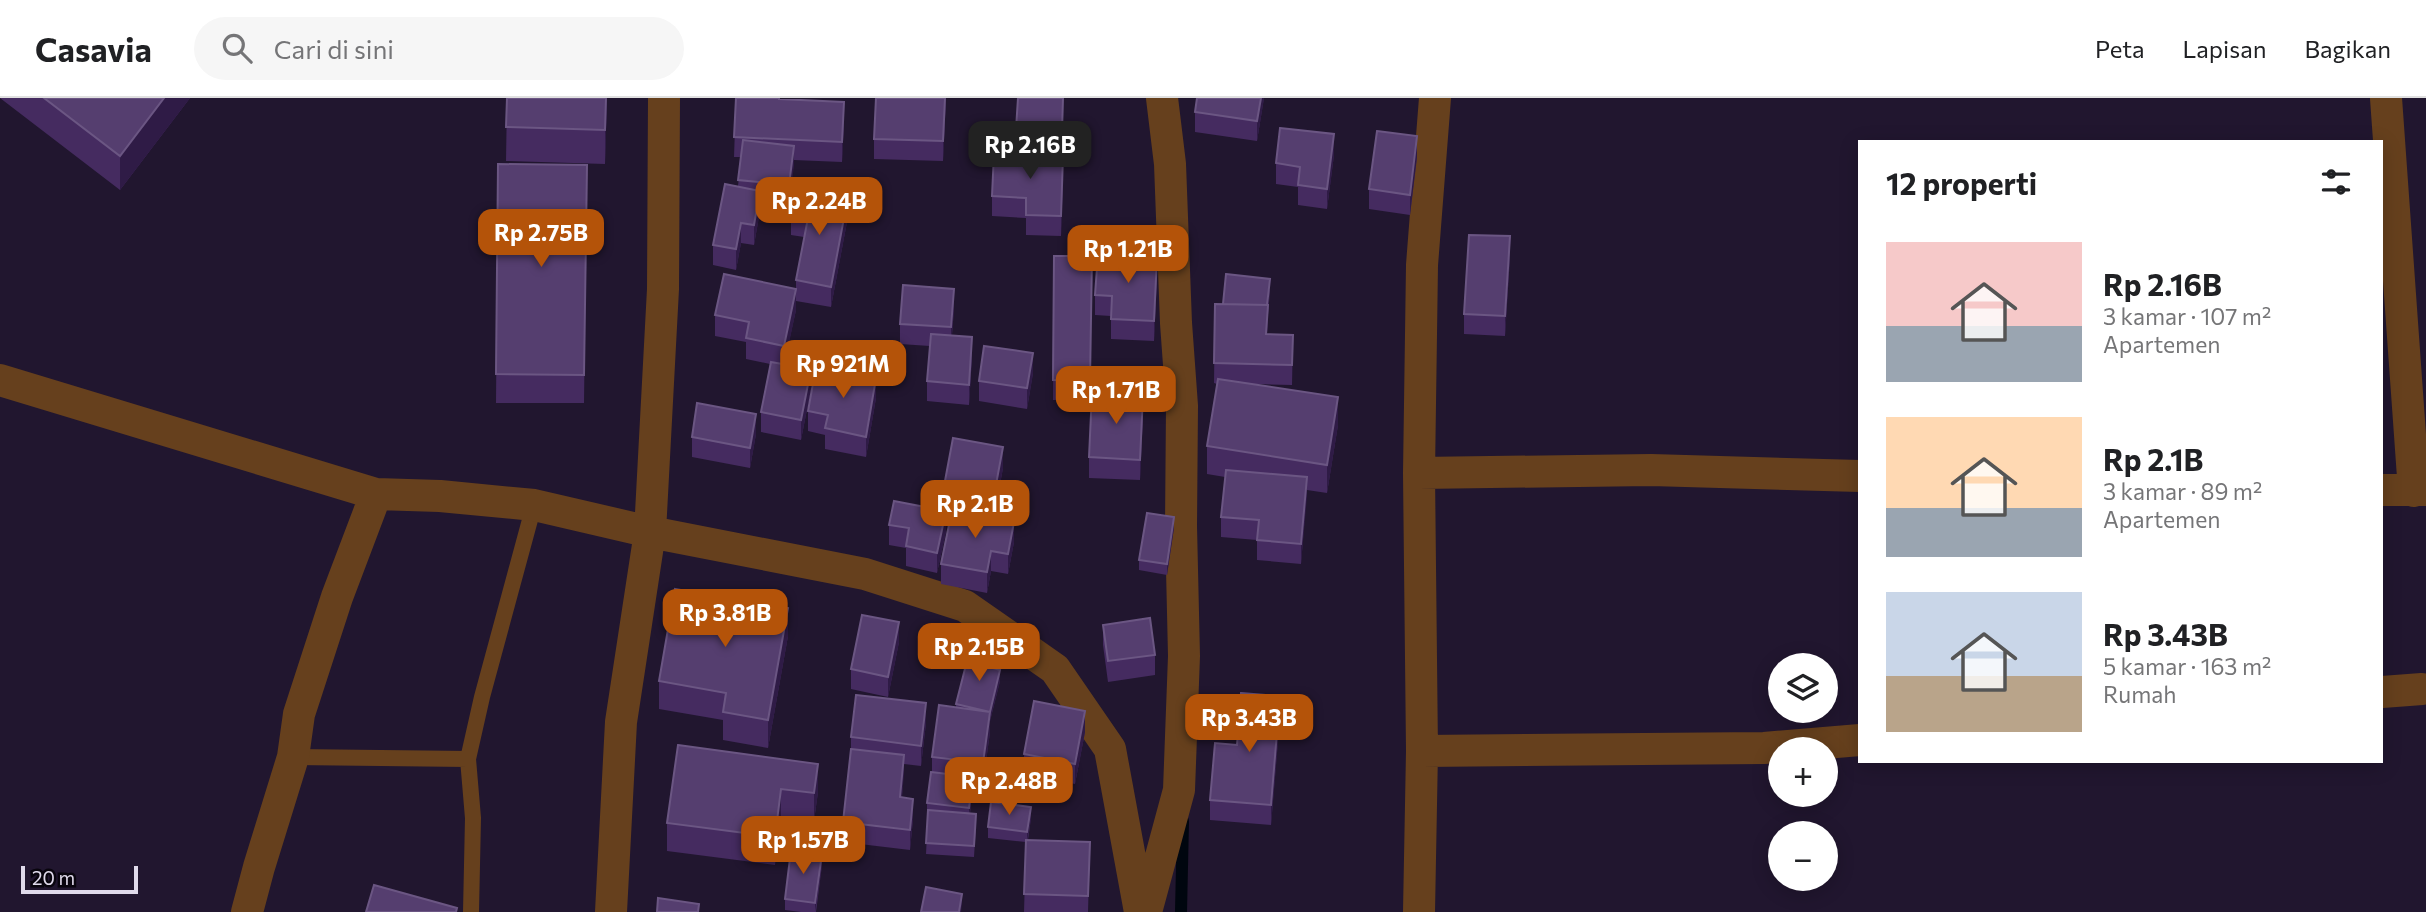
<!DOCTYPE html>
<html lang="id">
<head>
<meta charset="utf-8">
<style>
	:root { --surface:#fff; --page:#f6f6f6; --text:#202124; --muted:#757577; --line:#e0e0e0; --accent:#b45309 }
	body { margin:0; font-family:Commissioner,sans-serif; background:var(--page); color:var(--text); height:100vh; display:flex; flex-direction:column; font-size:26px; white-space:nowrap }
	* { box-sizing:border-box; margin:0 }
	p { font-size:23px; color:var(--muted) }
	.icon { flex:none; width:38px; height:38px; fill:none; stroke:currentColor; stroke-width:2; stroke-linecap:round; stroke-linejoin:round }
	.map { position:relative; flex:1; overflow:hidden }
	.panel { position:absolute; left:1858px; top:42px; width:525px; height:623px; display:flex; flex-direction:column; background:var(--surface); border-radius:0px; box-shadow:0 4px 18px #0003 }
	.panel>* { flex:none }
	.controls { position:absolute; left:1768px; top:555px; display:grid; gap:14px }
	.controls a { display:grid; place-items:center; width:70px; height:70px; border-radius:50%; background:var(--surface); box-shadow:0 4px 18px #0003; font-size:35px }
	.scale { position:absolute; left:21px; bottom:18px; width:117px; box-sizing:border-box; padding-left:7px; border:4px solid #e0daeb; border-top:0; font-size:19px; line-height:24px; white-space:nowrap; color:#e0daeb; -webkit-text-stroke:5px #09050e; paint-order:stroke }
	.price { position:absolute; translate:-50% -60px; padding:0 16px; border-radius:14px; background:var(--accent); color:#fff; font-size:23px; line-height:46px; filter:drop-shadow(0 2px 4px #0008) }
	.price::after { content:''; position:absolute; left:50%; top:42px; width:21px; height:16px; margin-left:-10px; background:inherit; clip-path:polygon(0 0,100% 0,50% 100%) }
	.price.on { background:#222; color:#fff }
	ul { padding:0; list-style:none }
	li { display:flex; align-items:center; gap:21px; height:175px; padding:0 28px }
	li span { display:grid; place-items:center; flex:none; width:196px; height:140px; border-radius:0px; color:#555 }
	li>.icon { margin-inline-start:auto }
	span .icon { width:84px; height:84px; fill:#fffc; stroke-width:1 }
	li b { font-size:30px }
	h2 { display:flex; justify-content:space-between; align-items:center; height:84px; padding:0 28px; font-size:30px }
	header { display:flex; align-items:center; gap:42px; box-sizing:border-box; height:98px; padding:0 35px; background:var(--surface); border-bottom:2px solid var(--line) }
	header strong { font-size:33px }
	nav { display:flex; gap:38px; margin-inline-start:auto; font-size:24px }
	.search { width:490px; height:63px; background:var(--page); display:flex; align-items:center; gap:18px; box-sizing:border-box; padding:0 24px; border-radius:38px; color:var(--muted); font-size:26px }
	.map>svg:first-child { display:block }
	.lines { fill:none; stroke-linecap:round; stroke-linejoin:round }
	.stream { stroke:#00060f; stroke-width:12 }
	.lane { stroke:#66401d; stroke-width:16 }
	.street { stroke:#66401d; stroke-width:32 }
	.wall { fill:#452b60 }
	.shaded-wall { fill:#2f1b46 }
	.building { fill:#553e6f; stroke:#6b5683; stroke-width:2 }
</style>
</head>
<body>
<header>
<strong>Casavia</strong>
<div class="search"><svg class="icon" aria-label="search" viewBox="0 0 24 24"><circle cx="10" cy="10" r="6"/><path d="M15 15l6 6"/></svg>Cari di sini</div>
<nav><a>Peta</a><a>Lapisan</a><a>Bagikan</a></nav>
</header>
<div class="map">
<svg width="2426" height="814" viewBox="0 0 2426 814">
	<rect width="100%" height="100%" fill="#21162f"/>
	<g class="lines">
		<path class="stream" d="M 1181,814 L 1183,723"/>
		<path class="lane" d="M 293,659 L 468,661
			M 471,814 L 473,720 L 468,661 L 482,599 L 534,407"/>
		<path class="street" d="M 2386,0 L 2414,393
			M 0,282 L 376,396
			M 1419,375 L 1651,372 L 1860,378
			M 2382,392 L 2426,392
			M 2382,594 L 2422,591
			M 1422,653 L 1764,650 L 1860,642
			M 247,814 L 259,769 L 293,659 L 299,616 L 337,499 L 376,396 L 440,398 L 534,407 L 650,434 L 865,476 L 965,508 L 1055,571 L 1110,651 L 1140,814
			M 611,814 L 621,624 L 650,434 L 663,191 L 664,0
			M 1146,814 L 1179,692 L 1184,558 L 1181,428 L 1182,308 L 1176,225 L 1170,66 L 1162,0
			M 1419,814 L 1422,653 L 1419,375 L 1422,167 L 1435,0"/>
	</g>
	<path class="wall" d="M 0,0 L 190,0 L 120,92 Z
		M 507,0 L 607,0 L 605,66 L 506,63 Z
		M 736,0 L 780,0 L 780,1 L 844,24 L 842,64 L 794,62 L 789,107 L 760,104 L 760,113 L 754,147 L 741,145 L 736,172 L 713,167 L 713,147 L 738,88 L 741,59 L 734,59 Z
		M 946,0 L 943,63 L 874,61 L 874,41 Z
		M 1063,0 L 1062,53 L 1016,51 L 1016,31 Z
		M 1264,0 L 1257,43 L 1195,34 L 1195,14 Z
		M 1334,57 L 1327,111 L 1298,107 L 1298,89 L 1276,86 L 1276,65 Z
		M 1417,59 L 1410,117 L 1369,111 L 1369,91 Z
		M 498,66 L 587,67 L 584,305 L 496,305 Z
		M 1063,78 L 1061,138 L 1026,137 L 1026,120 L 992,118 L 992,98 Z
		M 791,117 L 847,124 L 831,209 L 796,203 L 796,212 L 784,266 L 811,291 L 801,342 L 761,334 L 761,314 L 770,266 L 746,261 L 746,244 L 715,238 L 715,217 L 796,191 L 796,182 L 804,139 L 791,137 Z
		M 1054,158 L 1092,158 L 1090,303 L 1053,302 Z
		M 1510,159 L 1505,238 L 1464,236 L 1464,216 Z
		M 1157,179 L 1154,243 L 1111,241 L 1111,218 L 1095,217 L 1095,197 Z
		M 1270,192 L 1268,217 L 1267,236 L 1293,237 L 1292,287 L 1255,286 L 1338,327 L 1327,395 L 1307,392 L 1301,466 L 1257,462 L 1257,442 L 1221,439 L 1221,419 L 1225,379 L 1207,376 L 1207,348 L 1217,286 L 1214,285 L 1215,206 L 1223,206 Z
		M 954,211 L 952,237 L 972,259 L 969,307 L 927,303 L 927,283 L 930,248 L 900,246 L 900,226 Z
		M 1033,275 L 1027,311 L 979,303 L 979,283 Z
		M 876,300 L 866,359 L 825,351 L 825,337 L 808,333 L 808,313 Z
		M 1143,317 L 1140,382 L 1089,380 L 1089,359 Z
		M 756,336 L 750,370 L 692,359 L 692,339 Z
		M 1003,370 L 994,420 L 1014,444 L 1008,476 L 991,473 L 987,495 L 941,486 L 941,466 L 950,421 L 946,420 L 946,433 L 937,475 L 906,468 L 906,450 L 889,447 L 889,427 L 942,413 L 942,399 Z
		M 1174,430 L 1167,477 L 1139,472 L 1139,462 Z
		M 1103,527 L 1155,557 L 1155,577 L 1108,584 L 1103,547 Z
		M 788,538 L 768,650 L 723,642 L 723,622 L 659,611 L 659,583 Z
		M 899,544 L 888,599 L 851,591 L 851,571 Z
		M 995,571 L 1000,583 L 990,623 L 990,634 L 983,686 L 973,684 L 970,716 L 976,727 L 974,759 L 926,756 L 928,715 L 927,715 L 927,705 L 932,674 L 932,659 L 956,609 L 956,606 Z
		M 1280,619 L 1271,727 L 1210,722 L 1210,702 L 1237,647 Z
		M 926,625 L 921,668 L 904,666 L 902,699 L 913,721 L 910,752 L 843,744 L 843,724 L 851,651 L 851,639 Z
		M 1085,634 L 1075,686 L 1024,676 L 1024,656 Z
		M 678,647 L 818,694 L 814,723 L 781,719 L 775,767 L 667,753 L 667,725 Z
		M 1031,720 L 1028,742 L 1090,744 L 1088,814 L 1024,814 L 1026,744 L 988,740 L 988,729 Z
		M 822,767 L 816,814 L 801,814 L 785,812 L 785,801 Z"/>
	<path class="shaded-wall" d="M 164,0 L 190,0 L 120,92 L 120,58 Z
		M 606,0 L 607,0 L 605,66 L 605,32 Z
		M 945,0 L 946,0 L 943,63 L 943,43 Z
		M 1261,0 L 1264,0 L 1257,43 L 1257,23 Z
		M 844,4 L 844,24 L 842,64 L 842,44 Z
		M 1334,36 L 1334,57 L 1327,111 L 1327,91 Z
		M 1417,38 L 1417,59 L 1410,117 L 1410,97 Z
		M 794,48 L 794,68 L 789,107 L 789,87 Z
		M 1063,58 L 1063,78 L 1061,138 L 1061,118 Z
		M 760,93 L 760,113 L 754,147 L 754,127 Z
		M 847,104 L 847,124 L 831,209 L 831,189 Z
		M 741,125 L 741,145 L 736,172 L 736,151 Z
		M 1510,138 L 1510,159 L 1505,238 L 1505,218 Z
		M 1157,159 L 1157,179 L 1154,243 L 1154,223 Z
		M 1270,181 L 1268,217 L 1266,256 L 1267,211 Z
		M 796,191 L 796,212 L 784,269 L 784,248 Z
		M 954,191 L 954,211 L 951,249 L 951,229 Z
		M 972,239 L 972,259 L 969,307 L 969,287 Z
		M 1033,255 L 1033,275 L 1027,311 L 1027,290 Z
		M 811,271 L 811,291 L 801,342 L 801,322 Z
		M 876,280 L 876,300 L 866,359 L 866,339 Z
		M 1143,297 L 1143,317 L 1140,382 L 1140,362 Z
		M 1338,299 L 1338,327 L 1327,395 L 1327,367 Z
		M 756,316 L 756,336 L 750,370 L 750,350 Z
		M 1003,349 L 1003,370 L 992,428 L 992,408 Z
		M 1307,379 L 1307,399 L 1301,466 L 1301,446 Z
		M 946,413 L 946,433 L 937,475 L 937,455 Z
		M 1174,419 L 1174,430 L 1167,477 L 1167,466 Z
		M 1014,424 L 1014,444 L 1008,476 L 1008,456 Z
		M 991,453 L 991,473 L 987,495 L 987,474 Z
		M 788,510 L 788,538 L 768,650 L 768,622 Z
		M 899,524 L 899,544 L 888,599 L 888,579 Z
		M 1000,572 L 1000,583 L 990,623 L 990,634 L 983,686 L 983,665 L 990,614 Z
		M 1280,598 L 1280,619 L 1271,727 L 1271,707 Z
		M 926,605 L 926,625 L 921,668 L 921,648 Z
		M 1085,613 L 1085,634 L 1075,686 L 1075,666 Z
		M 904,657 L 904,677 L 900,719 L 900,699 Z
		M 818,666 L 818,694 L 814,723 L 814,695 Z
		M 973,679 L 973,690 L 969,720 L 969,710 Z
		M 781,691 L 781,719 L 775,767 L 775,739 Z
		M 913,701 L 913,721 L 910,752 L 910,732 Z
		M 1031,709 L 1031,720 L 1027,744 L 1027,734 Z
		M 822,756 L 822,767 L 815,814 L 815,805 Z
		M 962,796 L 962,807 L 961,814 L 959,814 Z"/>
	<path class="building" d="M 44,0 L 164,0 L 120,58 Z
		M 507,0 L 606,0 L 605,32 L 506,29 Z
		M 736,0 L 779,0 L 779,1 L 844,4 L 842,44 L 734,39 Z
		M 876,0 L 945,0 L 943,43 L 874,41 Z
		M 1018,0 L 1063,0 L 1062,33 L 1016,31 Z
		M 1197,0 L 1261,0 L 1257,23 L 1195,14 Z
		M 1280,30 L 1334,36 L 1327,91 L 1298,87 L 1300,69 L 1276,65 Z
		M 1377,33 L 1417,38 L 1410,97 L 1369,91 Z
		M 743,42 L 794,48 L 789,87 L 738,82 Z
		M 994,55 L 1063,58 L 1061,118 L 1026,117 L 1026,100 L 992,98 Z
		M 498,66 L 587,67 L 584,277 L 496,276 Z
		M 725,86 L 760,93 L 754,127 L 741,125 L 736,151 L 713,147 Z
		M 795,93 L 847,104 L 831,189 L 796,182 L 808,120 L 791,117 Z
		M 1469,137 L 1510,138 L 1505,218 L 1464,216 Z
		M 1098,156 L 1157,159 L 1154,223 L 1111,221 L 1112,198 L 1095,197 Z
		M 1054,158 L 1092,158 L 1090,283 L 1053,282 Z
		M 724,176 L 796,191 L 784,248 L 746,240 L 749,224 L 715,217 Z
		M 1226,176 L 1270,181 L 1267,207 L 1223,206 Z
		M 903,187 L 954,191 L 951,229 L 900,226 Z
		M 1215,206 L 1268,207 L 1266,236 L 1293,237 L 1292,267 L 1214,265 Z
		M 931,236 L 972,239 L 969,287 L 927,283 Z
		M 984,248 L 1033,255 L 1027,290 L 979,283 Z
		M 771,264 L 811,271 L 801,322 L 761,314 Z
		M 816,269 L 876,280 L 866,339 L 825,330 L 828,317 L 808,313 Z
		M 1218,281 L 1338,299 L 1327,367 L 1207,348 Z
		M 1092,295 L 1143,297 L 1140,362 L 1089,359 Z
		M 697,305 L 756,316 L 750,350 L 692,339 Z
		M 953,340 L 1003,349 L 992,408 L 942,399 Z
		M 1226,372 L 1307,379 L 1301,446 L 1257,442 L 1259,422 L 1221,419 Z
		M 894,403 L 946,413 L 937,455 L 906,448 L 909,430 L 889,427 Z
		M 952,412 L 1014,424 L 1008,456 L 991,453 L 987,474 L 941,466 Z
		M 1147,415 L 1174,419 L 1167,466 L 1139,462 Z
		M 675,491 L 788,510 L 768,622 L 723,614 L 726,595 L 659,583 Z
		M 862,517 L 899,524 L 888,579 L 851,571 Z
		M 1150,520 L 1155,557 L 1108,563 L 1103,527 Z
		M 969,555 L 995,562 L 993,570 L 1000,572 L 990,614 L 956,606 Z
		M 1241,595 L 1280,598 L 1271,707 L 1210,702 L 1215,645 L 1237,647 Z
		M 856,597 L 926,605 L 921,648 L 851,639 Z
		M 1034,603 L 1085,613 L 1075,666 L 1024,656 Z
		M 939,607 L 990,614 L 983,665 L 932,659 Z
		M 678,647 L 818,666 L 814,695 L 781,691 L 775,739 L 667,725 Z
		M 851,651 L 904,657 L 900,699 L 913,701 L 910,732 L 843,724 Z
		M 931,674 L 973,679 L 969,710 L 927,705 Z
		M 991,704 L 1031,709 L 1027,734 L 988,729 Z
		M 928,712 L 976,716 L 974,748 L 926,745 Z
		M 1026,742 L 1090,744 L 1088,798 L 1024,796 Z
		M 791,752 L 822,756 L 815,805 L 785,801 Z
		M 374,787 L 457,810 L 456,814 L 366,814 Z
		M 926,789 L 962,796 L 959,814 L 921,814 Z
		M 658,800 L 699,806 L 698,814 L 657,814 Z"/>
</svg>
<div class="controls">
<a><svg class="icon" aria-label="layers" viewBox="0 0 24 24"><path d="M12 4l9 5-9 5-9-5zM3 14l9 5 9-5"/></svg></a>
<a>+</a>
<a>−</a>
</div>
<div class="scale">20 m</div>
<b class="price on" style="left:1030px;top:83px">Rp 2.16B</b>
<b class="price" style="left:819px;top:139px">Rp 2.24B</b>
<b class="price" style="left:541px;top:171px">Rp 2.75B</b>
<b class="price" style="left:1128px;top:187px">Rp 1.21B</b>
<b class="price" style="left:843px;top:302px">Rp 921M</b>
<b class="price" style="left:1116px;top:328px">Rp 1.71B</b>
<b class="price" style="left:975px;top:442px">Rp 2.1B</b>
<b class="price" style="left:725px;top:551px">Rp 3.81B</b>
<b class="price" style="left:979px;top:585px">Rp 2.15B</b>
<b class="price" style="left:1249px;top:656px">Rp 3.43B</b>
<b class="price" style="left:1009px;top:719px">Rp 2.48B</b>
<b class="price" style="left:803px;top:778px">Rp 1.57B</b>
<section class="panel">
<h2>12 properti<svg class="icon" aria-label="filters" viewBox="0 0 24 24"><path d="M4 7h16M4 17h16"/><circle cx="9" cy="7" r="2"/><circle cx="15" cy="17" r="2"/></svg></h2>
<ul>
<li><span style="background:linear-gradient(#f6c9c9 60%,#9aa5b1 0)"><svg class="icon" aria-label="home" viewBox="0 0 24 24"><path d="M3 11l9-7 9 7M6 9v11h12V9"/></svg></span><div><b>Rp 2.16B</b><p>3 kamar · 107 m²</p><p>Apartemen</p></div></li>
<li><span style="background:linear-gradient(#ffd9b3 65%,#9aa5b1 0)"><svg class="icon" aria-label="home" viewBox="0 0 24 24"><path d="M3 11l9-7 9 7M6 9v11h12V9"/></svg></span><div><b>Rp 2.1B</b><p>3 kamar · 89 m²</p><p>Apartemen</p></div></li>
<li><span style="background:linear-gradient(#c9d6e8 60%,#b9a48a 0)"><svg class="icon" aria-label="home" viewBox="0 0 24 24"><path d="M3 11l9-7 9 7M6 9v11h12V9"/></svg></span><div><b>Rp 3.43B</b><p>5 kamar · 163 m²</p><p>Rumah</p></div></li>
</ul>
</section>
</div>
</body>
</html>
